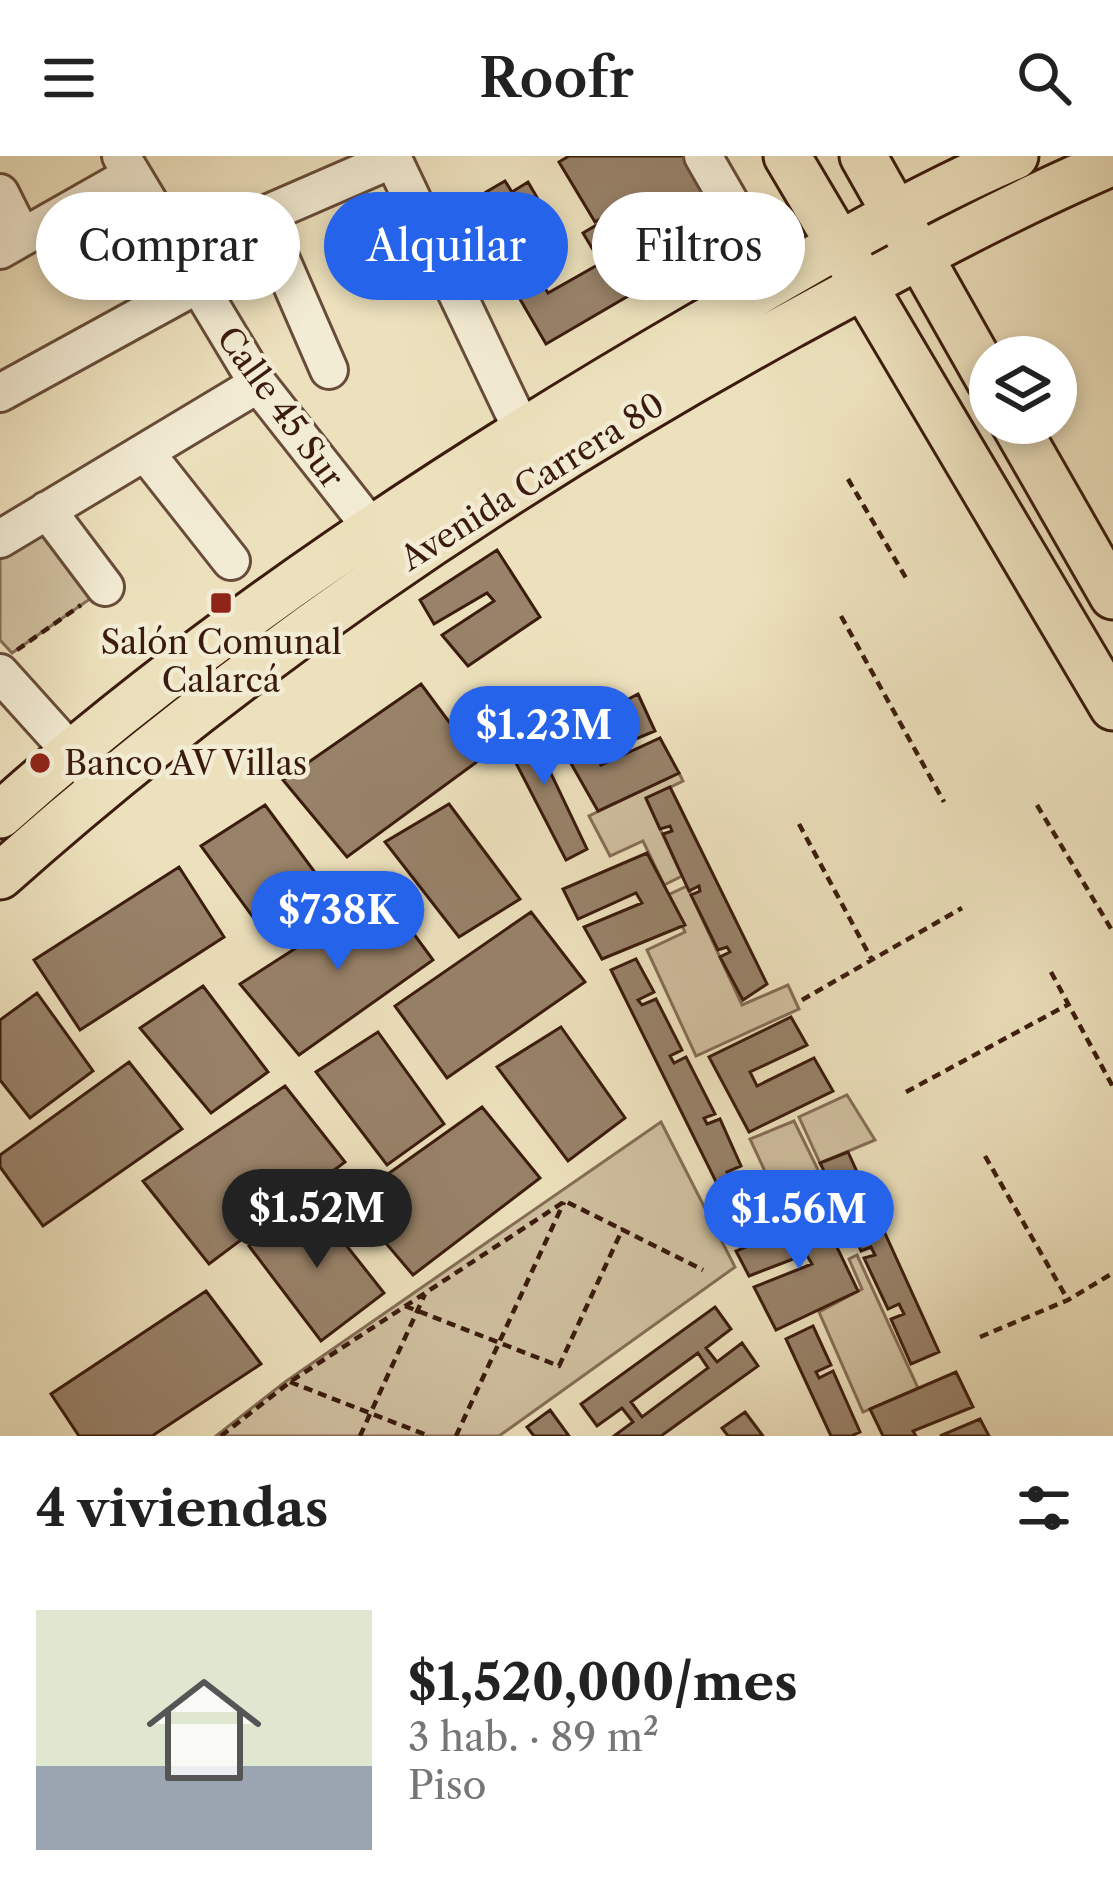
<!DOCTYPE html>
<html lang="es">
<head>
<meta charset="utf-8">
<style>
	:root { --surface:#fff; --page:#f2f2f2; --text:#222; --muted:#767676; --accent:#2563eb }
	body { margin:0; font-family:"Libre Caslon Text",serif; background:var(--page); color:var(--text); height:100vh; display:flex; flex-direction:column; font-size:45px; white-space:nowrap }
	* { box-sizing:border-box; margin:0 }
	p { font-size:39px; color:var(--muted) }
	.icon { flex:none; width:66px; height:66px; fill:none; stroke:currentColor; stroke-width:2; stroke-linecap:round; stroke-linejoin:round }
	.map { position:relative; height:1280px; overflow:hidden }
	.sheet { display:flex; flex-direction:column; background:var(--surface); flex:1 }
	.sheet>* { flex:none }
	.hud { position:absolute; left:36px; top:36px; width:1041px; height:108px; display:flex; gap:24px }
	.tools { position:absolute; left:969px; top:180px; display:grid; gap:24px }
	.tools a { display:grid; place-items:center; width:108px; height:108px; border-radius:50%; background:var(--surface); box-shadow:0 6px 18px #0003; font-size:60px }
	.price { position:absolute; translate:-50% -102px; padding:0 27px; border-radius:42px; background:var(--accent); color:#fff; font-size:39px; line-height:78px; filter:drop-shadow(0 3px 6px #0008) }
	.price::after { content:''; position:absolute; left:50%; top:72px; width:36px; height:27px; margin-left:-18px; background:inherit; clip-path:polygon(0 0,100% 0,50% 100%) }
	.price.selected { background:#222; color:#fff }
	ul { padding:0; list-style:none }
	li { display:flex; align-items:center; gap:36px; height:300px; padding:0 36px }
	li span { display:grid; place-items:center; flex:none; width:336px; height:240px; border-radius:0px; color:#555 }
	li>.icon { margin-inline-start:auto }
	span .icon { width:144px; height:144px; fill:#fffc; stroke-width:1 }
	li b { font-size:51px }
	h2 { display:flex; justify-content:space-between; align-items:center; height:144px; padding:0 36px; font-size:51px }
	.tag { padding:0 42px; border-radius:54px; background:var(--surface); box-shadow:0 6px 18px #0003; font-size:42px; line-height:108px }
	.tag.selected { background:var(--accent); color:#fff }
	header { display:flex; justify-content:space-between; align-items:center; height:156px; padding:0 36px; background:var(--surface); font-size:54px; font-weight:600 }
	.map>svg:first-child { display:block }
	.green { fill:#cfbf9f; stroke:#856d56; stroke-width:3 }
	.building { fill:#988269; stroke:#3b1b0d; stroke-width:3; fill-rule:evenodd }
	.lines { fill:none; stroke-linecap:round; stroke-linejoin:round }
	.minor-casing { stroke:#684c39; stroke-width:42 }
	.major-casing { stroke:#3b1b0d; stroke-width:51 }
	.path { stroke:#3b1b0d; stroke-width:4.5; stroke-dasharray:9 6; stroke-linecap:butt }
	.minor { stroke:#f3ecd4; stroke-width:36 }
	.major { stroke:#ede1bd; stroke-width:45 }
	.poi-dot { fill:#8f2418; stroke:#f3ecd4; stroke-width:4.5 }
	.labels { text-anchor:middle; stroke-width:9; stroke-linejoin:round; paint-order:stroke }
	.street-label { font-size:33px; fill:#3b1b0d; stroke:#f3ecd4 }
	.poi-label { font-size:33px; fill:#3b1b0d; stroke:#f3ecd4 }
</style>
</head>
<body>
<header><svg class="icon" aria-label="menu" viewBox="0 0 24 24"><path d="M4 6h16M4 12h16M4 18h16"/></svg>Roofr<svg class="icon" aria-label="search" viewBox="0 0 24 24"><circle cx="10" cy="10" r="6"/><path d="M15 15l6 6"/></svg></header>
<div class="map">
<svg width="1113" height="1280" viewBox="0 0 1113 1280">
	<rect width="100%" height="100%" fill="#ede1bd"/>
	<filter id="stains"><feTurbulence type="fractalNoise" baseFrequency=".00167" numOctaves="4"/><feColorMatrix values="0 0 0 0 .2 0 0 0 0 .09 0 0 0 0 .02 0 0 0 .5 -.17"/></filter>
	<radialGradient id="worn" r=".72"><stop offset=".6" stop-color="#630" stop-opacity="0"/><stop offset="1" stop-color="#630" stop-opacity=".3"/></radialGradient>
	<path class="green" d="M 46,365 L 100,436 L 12,497 L 0,484 L 0,393 Z
		M 679,617 L 683,625 L 646,643 L 682,720 L 664,729 L 643,685 L 610,700 L 589,660 Z
		M 687,730 L 742,849 L 788,829 L 799,853 L 696,900 L 647,794 L 685,776 L 668,739 Z
		M 847,939 L 875,984 L 820,1007 L 799,961 Z
		M 794,965 L 853,1085 L 842,1090 L 824,1052 L 746,1083 L 740,1068 L 781,1050 L 750,983 Z
		M 661,966 L 735,1111 L 499,1280 L 216,1280 L 285,1226 Z
		M 857,1099 L 918,1232 L 863,1256 L 819,1156 L 862,1133 L 849,1103 Z"/>
	<path class="building" d="M 569,0 L 691,0 L 734,74 L 660,117 L 620,52 L 595,66 L 559,6 Z
		M 505,25 L 512,36 L 528,26 L 559,79 L 499,114 L 470,65 L 494,51 L 486,36 Z
		M 615,58 L 654,125 L 546,188 L 510,126 L 533,112 L 548,137 L 601,107 L 583,77 Z
		M 497,394 L 540,461 L 468,510 L 442,479 L 494,445 L 487,437 L 434,468 L 420,444 Z
		M 421,528 L 478,605 L 347,701 L 283,624 Z
		M 638,538 L 655,575 L 597,599 L 601,609 L 660,582 L 679,617 L 598,655 L 556,581 Z
		M 525,563 L 587,693 L 566,704 L 500,576 Z
		M 670,631 L 767,828 L 743,844 L 720,801 L 730,796 L 727,791 L 718,794 L 691,739 L 700,735 L 699,730 L 689,735 L 663,678 L 672,675 L 670,670 L 660,673 L 646,642 Z
		M 449,648 L 520,743 L 459,781 L 385,686 Z
		M 265,649 L 334,742 L 269,783 L 201,690 Z
		M 647,697 L 685,769 L 602,803 L 584,771 L 642,747 L 636,737 L 578,763 L 563,733 Z
		M 179,711 L 224,781 L 80,874 L 34,804 Z
		M 383,736 L 433,804 L 299,899 L 240,828 Z
		M 531,756 L 585,826 L 447,922 L 395,850 Z
		M 636,803 L 654,836 L 638,844 L 642,849 L 656,843 L 682,894 L 670,900 L 674,907 L 686,901 L 715,958 L 704,962 L 707,968 L 720,963 L 741,1010 L 727,1016 L 731,1025 L 748,1020 L 765,1055 L 735,1064 L 611,814 Z
		M 203,830 L 268,916 L 211,957 L 140,872 Z
		M 37,837 L 93,915 L 30,962 L 0,924 L 0,864 Z
		M 791,861 L 807,889 L 750,916 L 757,930 L 814,902 L 833,935 L 749,976 L 709,901 Z
		M 561,871 L 625,962 L 568,1005 L 497,911 Z
		M 378,876 L 444,968 L 387,1009 L 316,916 Z
		M 129,906 L 182,973 L 43,1070 L 0,1011 L 0,999 Z
		M 285,930 L 345,1006 L 209,1108 L 143,1025 Z
		M 482,951 L 540,1022 L 413,1119 L 350,1045 Z
		M 848,996 L 939,1196 L 911,1208 L 891,1163 L 904,1158 L 899,1148 L 888,1153 L 864,1102 L 875,1099 L 871,1091 L 861,1095 L 838,1040 L 848,1038 L 843,1029 L 833,1033 L 820,1007 Z
		M 312,1046 L 384,1137 L 321,1185 L 249,1090 Z
		M 822,1060 L 858,1135 L 776,1174 L 754,1131 L 812,1108 L 806,1098 L 749,1120 L 736,1095 Z
		M 206,1135 L 261,1208 L 152,1280 L 79,1280 L 51,1238 Z
		M 715,1151 L 731,1173 L 706,1192 L 717,1206 L 742,1187 L 758,1210 L 661,1280 L 614,1280 L 633,1266 L 622,1252 L 597,1270 L 581,1248 ZM 698,1197 L 708,1212 L 642,1261 L 631,1246 Z
		M 813,1170 L 831,1209 L 816,1216 L 819,1222 L 833,1215 L 860,1276 L 851,1280 L 831,1280 L 786,1183 Z
		M 956,1216 L 973,1251 L 913,1275 L 916,1280 L 883,1280 L 870,1253 Z
		M 550,1254 L 569,1280 L 534,1280 L 527,1271 Z
		M 745,1256 L 763,1280 L 728,1280 L 722,1272 Z
		M 980,1263 L 989,1280 L 940,1280 Z"/>
	<g class="lines">
		<g class="minor-casing">
			<path id="minor" d="M 121,0 L 258,228 L 374,375
				M 703,0 L 775,125
				M 0,37 L 22,81
				M 0,94 L 132,19
				M 329,214 L 262,60 L 393,3 L 523,276
				M 0,237 L 195,130
				M 145,296 L 231,405
				M 47,354 L 105,431
				M 0,383 L 258,228
				M 0,517 L 90,617"/>
		</g>
		<g class="major-casing">
			<path id="major" d="M 787,0 L 1113,551
				M 863,0 L 990,225
				M 1014,267 L 1113,440
				M 0,659 C 209,472 459,309 702,168 C 804,109 906,47 1015,0
				M 0,720 C 240,506 507,325 789,170 C 896,112 1001,54 1113,6"/>
		</g>
		<path class="path" d="M 848,323 L 906,422
			M 841,460 L 944,646
			M 17,494 L 81,449
			M 1037,649 L 1113,776
			M 799,668 L 872,804
			M 1051,816 L 1113,931
			M 802,844 L 962,752
			M 906,936 L 1069,848
			M 985,1000 L 1068,1144
			M 405,1150 L 559,1210 L 623,1072
			M 980,1181 L 1068,1144 L 1113,1117
			M 290,1226 L 429,1280
			M 221,1280 L 290,1226 L 565,1045 L 703,1114
			M 360,1280 L 425,1138
			M 456,1280 L 564,1046"/>
		<use href="#minor" class="minor"/>
		<use href="#major" class="major"/>
	</g>
	<g class="poi-dot">
		<rect x="209" y="435" width="24" height="24" rx="6"/>
		<circle cx="40" cy="607" r="12"/>
	</g>
	<g class="labels">
		<g class="street-label">
			<text transform="translate(281 251) rotate(54)" y="12">Calle 45 Sur</text>
			<text transform="translate(532 325) rotate(-32)" y="12">Avenida Carrera 80</text>
		</g>
		<g class="poi-label">
			<text x="221" y="498">Salón Comunal<tspan x="221" dy="38">Calarcá</tspan></text>
			<text x="64" y="619" text-anchor="start">Banco AV Villas</text>
		</g>
	</g>
	<rect width="100%" height="100%" filter="url(#stains)"/>
	<rect width="100%" height="100%" fill="url(#worn)"/>
</svg>
<div class="tools">
<a><svg class="icon" aria-label="layers" viewBox="0 0 24 24"><path d="M12 4l9 5-9 5-9-5zM3 14l9 5 9-5"/></svg></a>
</div>
<b class="price" style="left:544px;top:632px">$1.23M</b>
<b class="price" style="left:338px;top:817px">$738K</b>
<b class="price selected" style="left:317px;top:1115px">$1.52M</b>
<b class="price" style="left:799px;top:1116px">$1.56M</b>
<div class="hud">
<a class="tag">Comprar</a>
<a class="tag selected">Alquilar</a>
<a class="tag">Filtros</a>
</div>
</div>
<section class="sheet">
<h2>4 viviendas<svg class="icon" aria-label="filters" viewBox="0 0 24 24"><path d="M4 7h16M4 17h16"/><circle cx="9" cy="7" r="2"/><circle cx="15" cy="17" r="2"/></svg></h2>
<ul>
<li><span style="background:linear-gradient(#dfe7d0 65%,#9aa5b1 0)"><svg class="icon" aria-label="home" viewBox="0 0 24 24"><path d="M3 11l9-7 9 7M6 9v11h12V9"/></svg></span><div><b>$1,520,000/mes</b><p>3 hab. · 89 m²</p><p>Piso</p></div></li>
</ul>
</section>
</body>
</html>
